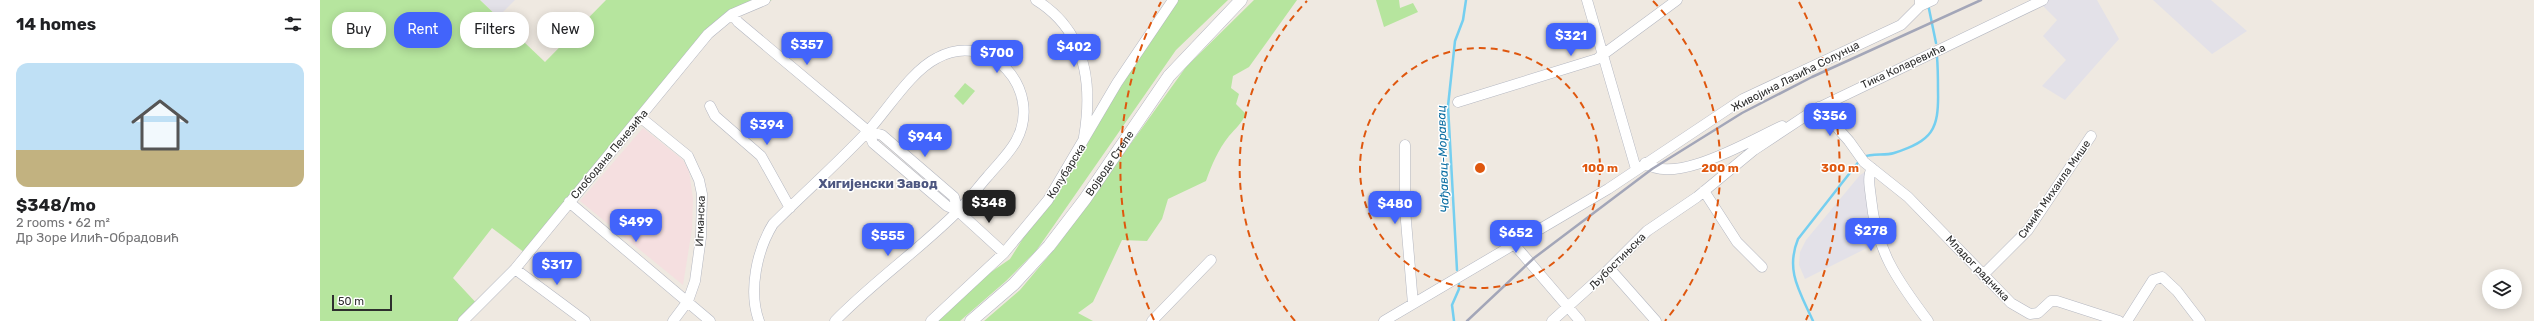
<!DOCTYPE html>
<html lang="en">
<head>
<meta charset="utf-8">
<style>
	:root { --surface:#fff; --page:#f6f6f6; --text:#202124; --muted:#757577; --accent:#4264fb }
	body { margin:0; font-family:Rubik,sans-serif; background:var(--page); color:var(--text); height:100vh; display:flex; flex-direction:column; font-size:15px; white-space:nowrap }
	* { box-sizing:border-box; margin:0 }
	p { font-size:13px; color:var(--muted) }
	.icon { flex:none; width:22px; height:22px; fill:none; stroke:currentColor; stroke-width:2; stroke-linecap:round; stroke-linejoin:round }
	.map { position:relative; flex:1; overflow:hidden }
	.drawer { display:flex; flex-direction:column; background:var(--surface); width:320px }
	.drawer>* { flex:none }
	.top-card { position:absolute; left:12px; top:12px; width:380px; height:36px; display:flex; gap:8px }
	.tools { position:absolute; left:2162px; top:269px; display:grid; gap:8px }
	.tools a { display:grid; place-items:center; width:40px; height:40px; border-radius:50%; background:var(--surface); box-shadow:0 2px 10px #0003; font-size:20px }
	.scale { position:absolute; left:12px; bottom:10px; width:60px; box-sizing:border-box; padding-left:4px; border:2px solid #2e2e2e; border-top:0; font-size:11px; line-height:14px; white-space:nowrap; color:#2e2e2e; -webkit-text-stroke:3px #fff; paint-order:stroke }
	.price { position:absolute; translate:-50% -34px; padding:0 9px; border-radius:8px; background:var(--accent); color:#fff; font-size:13px; line-height:26px; filter:drop-shadow(0 1px 2px #0008) }
	.price::after { content:''; position:absolute; left:50%; top:24px; width:12px; height:9px; margin-left:-6px; background:inherit; clip-path:polygon(0 0,100% 0,50% 100%) }
	.price.active { background:#222; color:#fff }
	ul { padding:0; list-style:none }
	li { display:grid; align-content:center; gap:8px; height:212px; padding:0 16px }
	li span { display:grid; place-items:center; height:124px; border-radius:12px; color:#555 }
	li>.icon { margin-inline-start:auto }
	span .icon { width:72px; height:72px; fill:#fffc; stroke-width:1 }
	li b { font-size:17px }
	h2 { display:flex; justify-content:space-between; align-items:center; height:48px; padding:0 16px; font-size:17px }
	.pill { padding:0 14px; border-radius:16px; background:var(--surface); box-shadow:0 2px 10px #0003; font-size:14px; line-height:36px }
	.pill.active { background:var(--accent); color:#fff }
	main { display:flex; flex:1; min-height:0 }
	.map>svg:first-child { display:block }
	.industrial { fill:#e3e1e8 }
	.medical { fill:#f5dfe0 }
	.green { fill:#b6e59e }
	.lines { fill:none; stroke-linecap:round; stroke-linejoin:round }
	.stream { stroke:#75cff0; stroke-width:2.5 }
	.minor-casing { stroke:#b4b7c1; stroke-width:11 }
	.tertiary-casing { stroke:#b4b7c1; stroke-width:13 }
	.minor { stroke:#fff; stroke-width:10 }
	.tertiary { stroke:#fff; stroke-width:12 }
	.rail { stroke:#a3a6b8; stroke-width:2.5 }
	.ring { fill:none; stroke:#df570e; stroke-width:2; stroke-dasharray:7 5 }
	.labels { text-anchor:middle; stroke-width:3; stroke-linejoin:round; paint-order:stroke }
	.street-label { font-size:11px; fill:#2e2e2e; stroke:#fff }
	.water-label { font-size:12px; font-style:italic; fill:#0d6fa3; stroke:#fff }
	.quarter-label { font-size:13px; font-weight:bold; fill:#4d5680; stroke:#fff }
	.centre { fill:#df570e; stroke:#fff; stroke-width:2 }
	.ring-label { font-size:12px; text-anchor:middle; font-weight:bold; fill:#df570e; stroke:#fff; stroke-width:3; stroke-linejoin:round; paint-order:stroke }
</style>
</head>
<body>
<main>
<section class="drawer">
<h2>14 homes<svg class="icon" aria-label="filters" viewBox="0 0 24 24"><path d="M4 7h16M4 17h16"/><circle cx="9" cy="7" r="2"/><circle cx="15" cy="17" r="2"/></svg></h2>
<ul>
<li><span style="background:linear-gradient(#bfe0f5 70%,#c2b280 0)"><svg class="icon" aria-label="home" viewBox="0 0 24 24"><path d="M3 11l9-7 9 7M6 9v11h12V9"/></svg></span><div><b>$348/mo</b><p>2 rooms · 62 m²</p><p>Др Зоре Илић-Обрадовић</p></div></li>
</ul>
</section>
<div class="map">
<svg width="2214" height="321" viewBox="0 0 2214 321">
	<rect width="100%" height="100%" fill="#efe9e1"/>
	<path class="industrial" d="M 160,0 L 195,0 L 178,17 Z
		M 1723,0 L 1777,0 L 1799,39 L 1745,100 L 1722,86 L 1746,60 L 1723,36 L 1737,20 L 1719,2 Z
		M 1833,0 L 1891,0 L 1927,31 L 1892,54 Z
		M 1552,168 L 1559,242 L 1485,279 L 1479,265 L 1480,252 L 1486,240 L 1540,175 Z"/>
	<path class="medical" d="M 323,128 L 363,160 L 369,171 L 373,199 L 372,229 L 363,285 L 260,201 Z"/>
	<path class="green" d="M 0,0 L 160,0 L 225,62 L 286,0 L 452,0 L 424,11 L 398,28 L 209,256 L 172,228 L 133,278 L 160,307 L 147,321 L 0,321 Z
		M 853,0 L 908,0 L 856,50 L 716,251 L 686,281 L 640,321 L 611,321 L 648,288 L 690,259 Z
		M 934,0 L 977,0 L 929,67 L 913,76 L 911,88 L 919,94 L 916,104 L 926,114 C 921,124 916,128 909,136 C 898,150 892,164 886,181 L 848,199 L 842,219 L 827,241 L 802,240 L 773,302 L 758,313 L 773,321 L 664,321 L 700,290 L 737,246 L 866,67 Z
		M 1056,0 L 1079,0 L 1080,8 L 1093,3 L 1098,12 L 1064,27 Z
		M 645,83 L 655,91 L 643,105 L 634,96 Z"/>
	<g class="lines">
		<path class="stream" d="M 1608,4 L 1616,43
			M 1544,157 C 1552,153 1565,156 1574,153 C 1612,141 1619,130 1618,91 C 1618,80 1618,68 1617,57
			M 1137,270 L 1128,106 L 1135,41 L 1143,20 L 1146,0
			M 1134,321 L 1132,305 L 1139,289 L 1139,284
			M 1493,321 C 1480,292 1465,271 1478,239 L 1540,160"/>
		<g class="minor-casing">
			<path id="minor" d="M 716,0 C 766,31 773,84 764,137
				M 1267,0 L 1316,169
				M 1600,6 L 1613,0
				M 412,14 L 418,22 L 548,131 L 553,143 L 627,206 L 638,211 L 684,253
				M 1138,102 L 1277,59 L 1357,0
				M 390,106 L 395,116 L 441,156 L 470,208
				M 1494,110 L 1723,0
				M 320,117 L 368,156 L 379,180 L 382,194 L 381,237 L 375,281 L 368,301 L 353,321
				M 548,131 L 562,135 L 634,197 L 638,211
				M 1085,145 L 1085,209 L 1093,304
				M 1325,163 C 1355,186 1431,140 1462,126
				M 1552,168 C 1547,177 1550,188 1551,198 C 1556,250 1577,280 1608,321
				M 1384,191 L 1417,242 L 1442,267
				M 249,202 L 390,321
				M 1193,243 L 1260,321
				M 195,269 L 265,321
				M 1290,269 L 1336,321
				M 1663,275 L 1708,230 L 1771,136
				M 143,321 L 195,269 L 388,34 L 412,14 L 445,0
				M 439,321 C 428,291 437,250 453,224 C 484,193 518,163 548,131 C 568,109 591,71 617,58 C 670,29 724,90 696,141 C 689,154 677,165 668,176 C 658,187 649,200 638,211 C 599,250 554,281 515,321
				M 611,321 L 684,253 L 728,200 L 797,83 L 853,0
				M 832,321 L 891,260
				M 1064,321 L 1288,189 L 1423,99 L 1581,25 L 1600,6 L 1600,0
				M 1232,321 L 1283,275 L 1327,231 L 1377,197 L 1434,150 L 1499,107 L 1529,141 L 1544,162 L 1588,197 L 1691,303 L 1710,314 L 1718,313 L 1731,301 L 1737,301 L 1799,321
				M 1807,321 L 1833,280 L 1842,277 L 1857,291 L 1880,321"/>
		</g>
		<g class="tertiary-casing">
			<g id="tertiary">
				<path id="s1" d="M 651,321 L 694,284 L 729,246 L 765,199 L 849,76 L 921,0"/>
			</g>
		</g>
		<use href="#minor" class="minor"/>
		<use href="#tertiary" class="tertiary"/>
		<path class="rail" d="M 1147,321 L 1214,258 L 1332,169 L 1422,113 L 1492,77 L 1661,0"/>
	</g>
	<g class="ring">
		<circle cx="1160" cy="168" r="120"/>
		<path d="M975 321A240 240 0 0 1 987 1M1333 1A240 240 0 0 1 1345 321"/>
		<path d="M834 320A360 360 0 0 1 841 2M1479 2A360 360 0 0 1 1486 320"/>
	</g>
	<g class="labels">
		<g class="street-label">
			<text transform="translate(1583 66) rotate(-25)" y="4">Тика Коларевића</text>
			<text transform="translate(1475 76) rotate(-27)" y="4">Живојина Лазића Солунца</text>
			<text transform="translate(289 154) rotate(-50)" y="4">Слободана Пенезића</text>
			<text dy="4" stroke="none"><textPath href="#s1" startOffset="211">Војводе Степе</textPath></text>
			<text transform="translate(746 171) rotate(-58)" y="4">Колубарска</text>
			<text transform="translate(1734 189) rotate(-55)" y="4">Симић Михаила Мише</text>
			<text transform="translate(380 221) rotate(-88)" y="4">Игманска</text>
			<text transform="translate(1297 261) rotate(-45)" y="4">Љубостињска</text>
			<text transform="translate(1658 268) rotate(46)" y="4">Младог радника</text>
		</g>
		<g class="water-label">
			<text transform="translate(1123 159) rotate(-92)" y="4">Чађавац-Моравац</text>
		</g>
		<g class="quarter-label">
			<text x="558" y="188">Хигијенски Завод</text>
		</g>
	</g>
	<circle cx="1160" cy="168" r="6" class="centre"/>
	<g class="ring-label">
		<text x="1280" y="172">100 m</text>
		<text x="1400" y="172">200 m</text>
		<text x="1520" y="172">300 m</text>
	</g>
</svg>
<div class="tools">
<a><svg class="icon" aria-label="layers" viewBox="0 0 24 24"><path d="M12 4l9 5-9 5-9-5zM3 14l9 5 9-5"/></svg></a>
</div>
<div class="scale">50 m</div>
<b class="price" style="left:1251px;top:57px">$321</b>
<b class="price" style="left:487px;top:66px">$357</b>
<b class="price" style="left:754px;top:68px">$402</b>
<b class="price" style="left:677px;top:74px">$700</b>
<b class="price" style="left:1510px;top:137px">$356</b>
<b class="price" style="left:447px;top:146px">$394</b>
<b class="price" style="left:605px;top:158px">$944</b>
<b class="price active" style="left:669px;top:224px">$348</b>
<b class="price" style="left:1075px;top:225px">$480</b>
<b class="price" style="left:316px;top:243px">$499</b>
<b class="price" style="left:1551px;top:252px">$278</b>
<b class="price" style="left:1196px;top:254px">$652</b>
<b class="price" style="left:568px;top:257px">$555</b>
<b class="price" style="left:237px;top:286px">$317</b>
<div class="top-card">
<a class="pill">Buy</a>
<a class="pill active">Rent</a>
<a class="pill">Filters</a>
<a class="pill">New</a>
</div>
</div>
</main>
</body>
</html>
